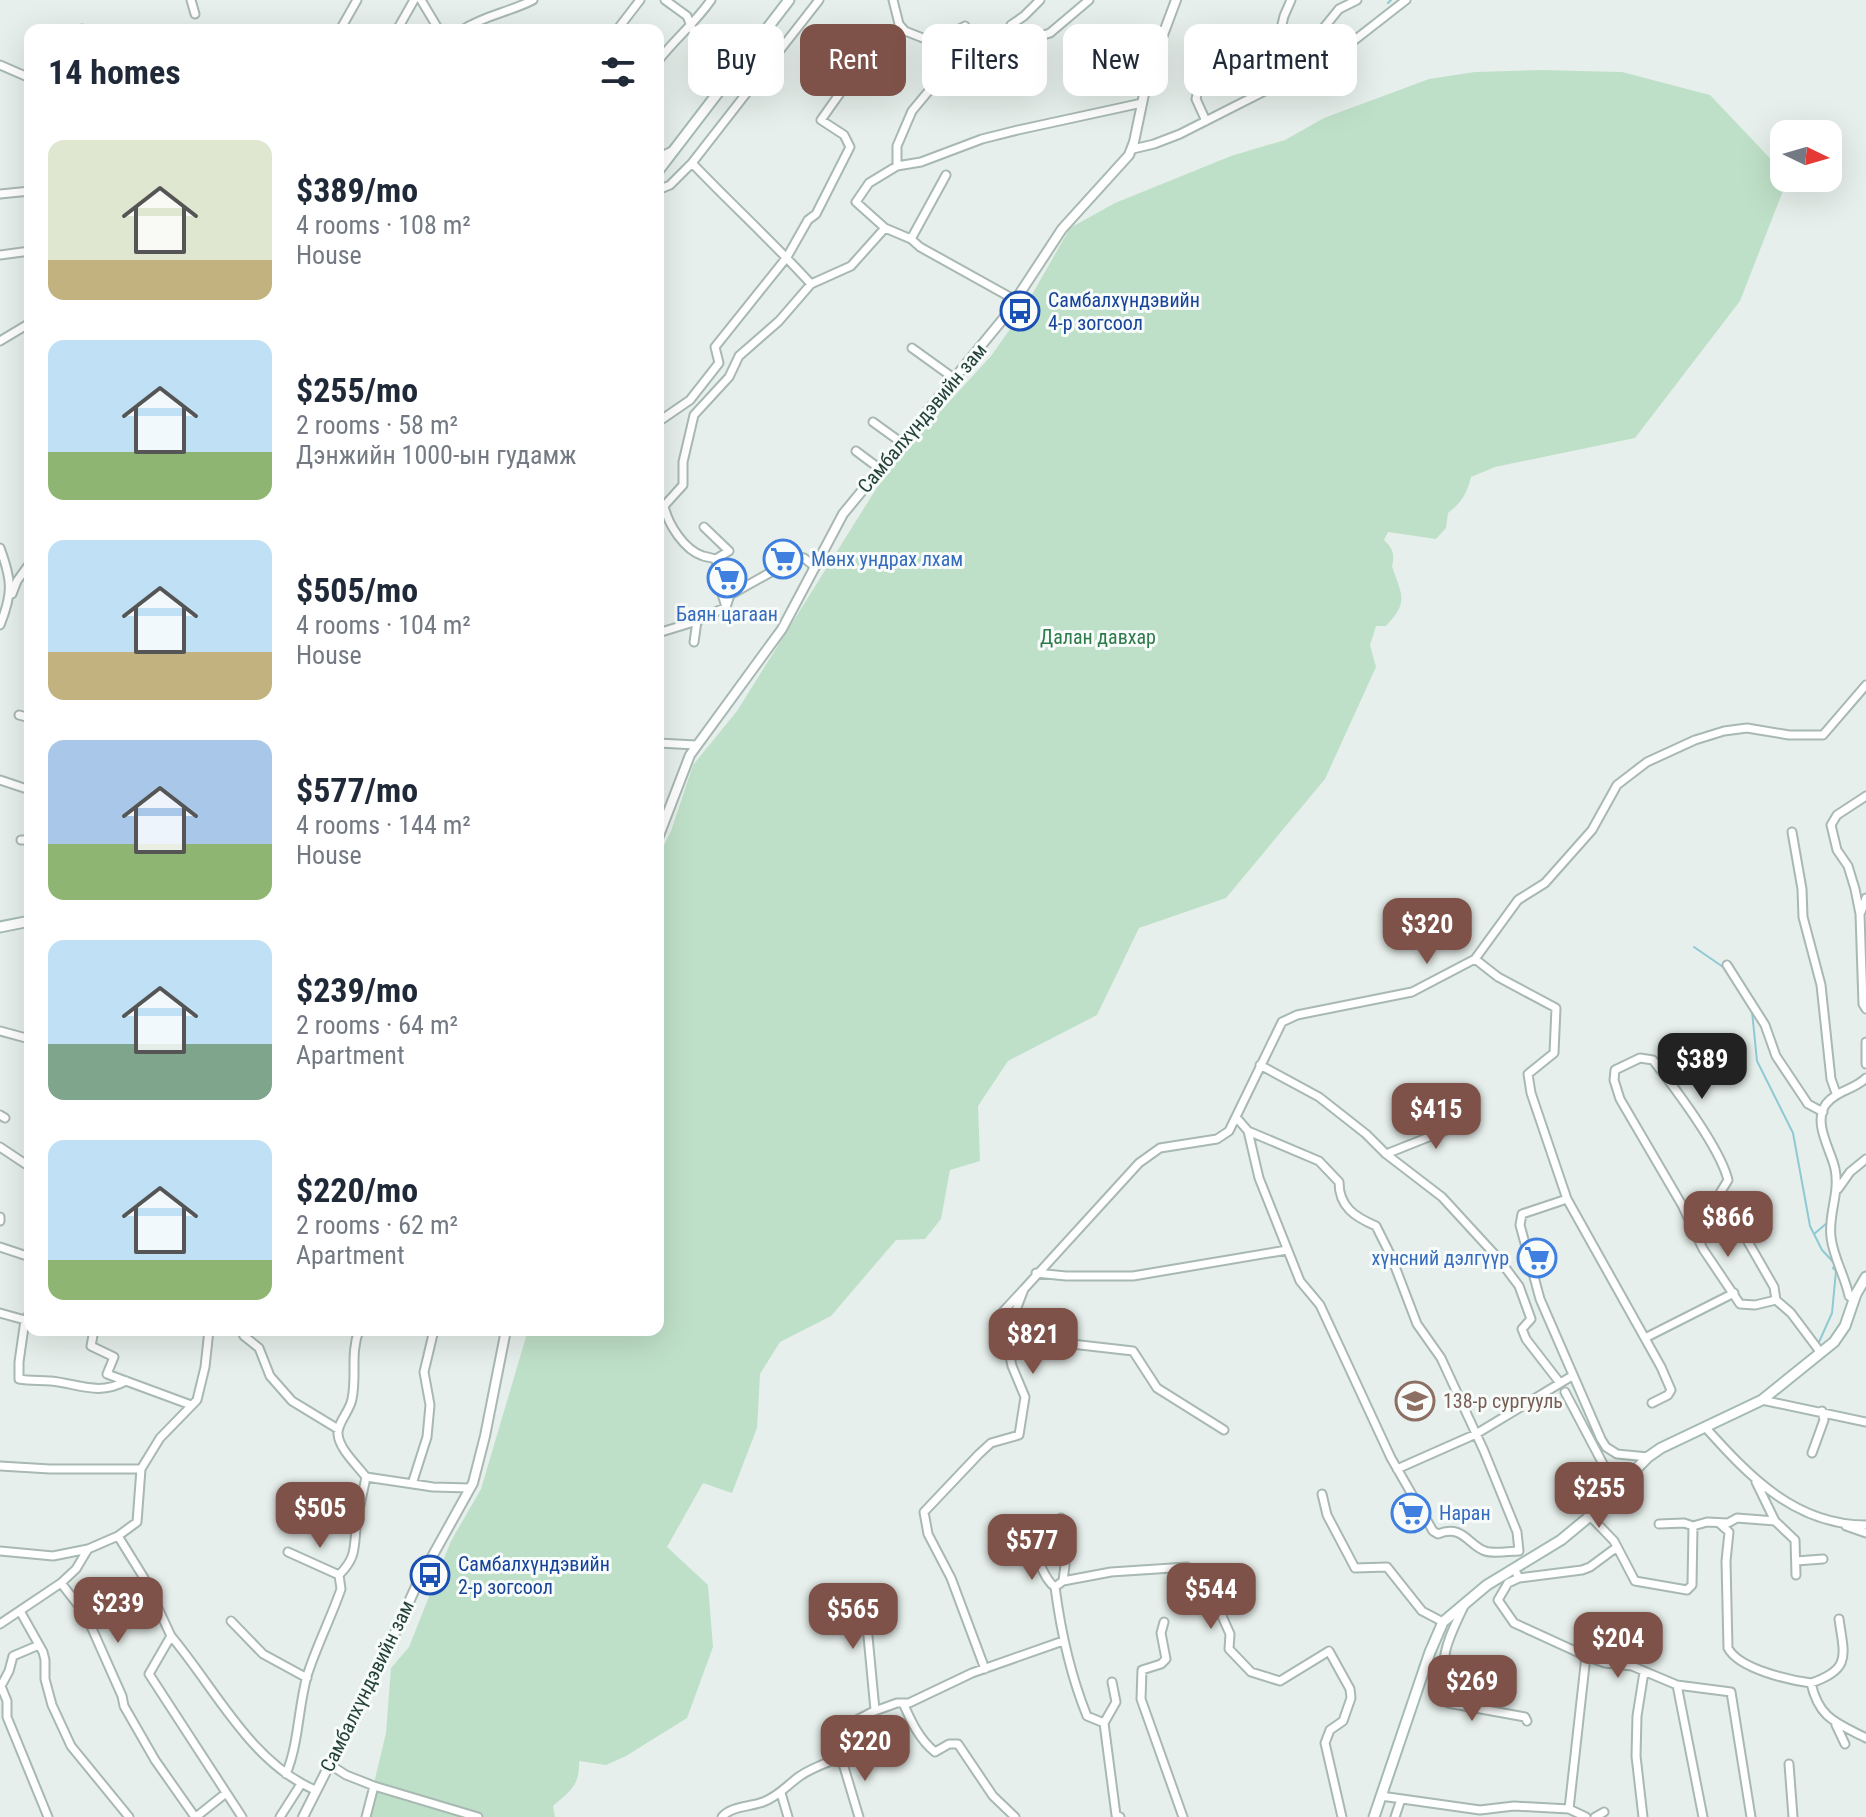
<!DOCTYPE html>
<html lang="en">
<head>
<meta charset="utf-8">
<style>
	:root { --surface:#fff; --page:#f2f2f3; --text:#1f2937; --muted:#747a83; --accent:#7f5249 }
	body { margin:0; font-family:"Roboto Condensed",sans-serif; background:var(--page); color:var(--text); height:100vh; display:flex; flex-direction:column; font-size:30px; white-space:nowrap }
	* { box-sizing:border-box; margin:0 }
	p { font-size:26px; color:var(--muted) }
	.icon { flex:none; width:44px; height:44px; fill:none; stroke:currentColor; stroke-width:2; stroke-linecap:round; stroke-linejoin:round }
	.map { position:relative; flex:1; overflow:hidden }
	.panel { position:absolute; left:24px; top:24px; width:640px; height:1312px; display:flex; flex-direction:column; background:var(--surface); border-radius:16px; box-shadow:0 8px 32px #0002 }
	.panel>* { flex:none }
	.guide { position:absolute; left:688px; top:24px; width:760px; height:72px; display:flex; gap:16px }
	.needle { width:52px; rotate:95deg }
	.tools { position:absolute; left:1770px; top:120px; display:grid; gap:16px }
	.tools a { display:grid; place-items:center; width:72px; height:72px; border-radius:16px; background:var(--surface); box-shadow:0 8px 32px #0002; font-size:40px }
	.price { position:absolute; translate:-50% -68px; padding:0 18px; border-radius:16px; background:var(--accent); color:#fff; font-size:26px; line-height:52px; filter:drop-shadow(0 2px 4px #0008) }
	.price::after { content:''; position:absolute; left:50%; top:48px; width:24px; height:18px; margin-left:-12px; background:inherit; clip-path:polygon(0 0,100% 0,50% 100%) }
	.price.active { background:#222; color:#fff }
	ul { padding:0; list-style:none }
	li { display:flex; align-items:center; gap:24px; height:200px; padding:0 24px }
	li span { display:grid; place-items:center; flex:none; width:224px; height:160px; border-radius:16px; color:#555 }
	li>.icon { margin-inline-start:auto }
	span .icon { width:96px; height:96px; fill:#fffc; stroke-width:1 }
	li b { font-size:34px }
	h2 { display:flex; justify-content:space-between; align-items:center; height:96px; padding:0 24px; font-size:34px }
	.chip { padding:0 28px; border-radius:16px; background:var(--surface); box-shadow:0 8px 32px #0002; font-size:28px; line-height:72px }
	.chip.active { background:var(--accent); color:#fff }
	.map>svg:first-child { display:block }
	.green { fill:#bfe0c8 }
	.lines { fill:none; stroke-linecap:round; stroke-linejoin:round }
	.stream { stroke:#8ec9d4; stroke-width:2 }
	.minor-casing { stroke:#a8b8b2; stroke-width:11 }
	.tertiary-casing { stroke:#a8b8b2; stroke-width:12 }
	.secondary-casing { stroke:#a4bbb3; stroke-width:13 }
	.minor { stroke:#fff; stroke-width:7 }
	.tertiary { stroke:#fff; stroke-width:8 }
	.secondary { stroke:#fff; stroke-width:9 }
	.labels { text-anchor:middle; stroke-width:6; stroke-linejoin:round; paint-order:stroke }
	.transit-label { font-size:20px; fill:#164399; stroke:#f7fbf9; text-anchor:start }
	.street-label { font-size:20px; fill:#24423a; stroke:#f7fbf9 }
	.shop-label { font-size:20px; fill:#366cbe; stroke:#f7fbf9; text-anchor:start }
	.park-label { font-size:20px; fill:#2d7a4b; stroke:#f7fbf9 }
	.education-label { font-size:20px; fill:#785e54; stroke:#f7fbf9; text-anchor:start }
</style>
</head>
<body>
<div class="map">
<svg width="1866" height="1817" viewBox="0 0 1866 1817">
	<rect width="100%" height="100%" fill="#e6efeb"/>
	<path class="green" d="M 1540,70 L 1622,72 L 1710,95 L 1784,173 L 1784,178 L 1788,178 L 1740,301 L 1635,438 L 1495,467 L 1471,477 C 1467,494 1461,503 1448,513 L 1446,528 L 1436,539 L 1388,532 L 1384,540 C 1393,548 1395,555 1392,566 C 1401,595 1410,601 1386,626 L 1376,626 L 1370,645 L 1376,667 L 1325,779 L 1226,898 L 1139,928 L 1097,1015 L 1008,1061 L 978,1106 L 980,1161 L 950,1170 L 941,1219 L 925,1239 L 896,1240 L 831,1316 L 780,1342 L 760,1374 L 757,1428 L 732,1493 L 703,1483 L 667,1547 L 708,1585 L 713,1647 L 687,1718 L 626,1756 L 606,1765 L 579,1761 C 580,1786 570,1791 553,1806 L 555,1817 L 366,1817 L 386,1733 L 391,1668 L 409,1647 L 451,1541 L 481,1489 L 528,1330 L 658,1330 L 658,857 L 671,831 L 693,765 L 737,711 L 891,465 L 991,356 L 1022,312 L 1070,228 L 1115,203 L 1231,156 L 1285,140 L 1324,118 L 1429,79 L 1475,72 Z"/>
	<g class="lines">
		<path class="stream" d="M 1388,3 L 1391,0
			M 1694,947 L 1726,969
			M 1752,1011 L 1757,1061 L 1793,1133 L 1810,1226 L 1822,1250 L 1836,1265 L 1833,1268 L 1836,1271 L 1832,1313 L 1819,1342
			M 1823,1142 L 1831,1167
			M 1814,1234 L 1827,1223"/>
		<g class="minor-casing">
			<path id="minor" d="M 191,0 L 195,14
				M 421,0 L 439,30
				M 665,0 L 687,16 L 693,31 L 738,66
				M 893,0 L 899,24 L 905,31 L 928,40 L 943,38 L 965,26
				M 82,30 L 82,29
				M 340,30 L 357,0
				M 397,30 L 414,0
				M 462,30 C 485,15 510,12 533,0
				M 617,30 L 640,0
				M 1001,44 L 1011,45 L 1050,33 L 1089,0
				M 1276,50 L 1284,16 L 1291,0
				M 658,61 C 675,39 695,23 711,0
				M 0,65 L 30,78
				M 1206,121 L 1196,99 L 1198,90 L 1322,30 L 1339,9 L 1357,0
				M 1133,149 L 1154,144 L 1180,134 L 1312,67 L 1356,39 L 1406,0
				M 658,158 L 670,152
				M 692,163 L 819,0
				M 897,166 L 897,146 L 912,111 L 932,87 L 1001,44 L 1011,25 L 1024,16 L 1040,0
				M 658,190 L 670,185 L 692,163 C 731,204 773,242 811,284
				M 0,194 L 30,191
				M 911,239 L 946,175
				M 0,255 L 30,251
				M 1017,301 L 920,247 L 911,239 L 885,228 L 856,202 L 869,183 L 897,166 L 921,162 L 982,139 L 1018,130 L 1142,103
				M 0,341 L 30,323
				M 912,348 L 955,379
				M 658,422 L 690,400 L 719,363 L 715,347 L 787,257 L 808,220 L 816,214 L 850,147 L 844,135 L 821,120 L 850,79
				M 873,422 L 902,443
				M 856,451 L 880,469
				M 704,527 L 729,551 L 716,559
				M 0,548 C 12,580 13,593 0,625
				M 12,594 L 17,581 L 30,563
				M 726,607 L 718,581 L 716,559 C 712,558 707,557 703,556 C 684,550 668,524 664,506 L 683,485 L 683,462 L 694,415 L 729,377 L 739,356 L 779,321 L 811,284 L 851,266 L 885,228
				M 658,633 L 697,621 L 726,607 L 730,595 L 798,557 L 804,558 L 815,567
				M 694,642 L 697,621
				M 19,715 L 30,718
				M 658,743 L 696,745
				M 0,780 L 30,790
				M 1866,796 L 1837,815 L 1831,825 L 1837,850 L 1848,866 L 1855,889 L 1860,914 L 1863,1004 L 1866,1009
				M 1792,832 L 1802,889 L 1803,917 L 1821,985 L 1831,1079 L 1836,1093
				M 21,840 L 30,840
				M 1861,912 L 1866,898
				M 1475,959 L 1498,977 L 1556,1008 L 1554,1053 L 1528,1074 L 1531,1093 L 1567,1199 L 1661,1367 L 1671,1390 L 1668,1395 L 1652,1403
				M 1727,965 L 1765,1025 L 1776,1056 L 1808,1104 L 1823,1112
				M 0,1031 L 26,1038 L 30,1041
				M 1866,1042 L 1866,1064
				M 1260,1065 L 1319,1097 L 1366,1134 L 1386,1154 L 1442,1197 L 1498,1258 L 1519,1286 L 1531,1319 L 1522,1329 L 1526,1339 L 1560,1383
				M 0,1115 L 5,1118
				M 1236,1117 L 1248,1131 L 1259,1178 L 1300,1281 L 1320,1305 L 1391,1458 L 1433,1531 L 1438,1534 C 1463,1524 1468,1545 1485,1551 C 1494,1554 1509,1551 1519,1551 L 1517,1532 L 1484,1451 L 1441,1358 L 1417,1324 L 1391,1256 L 1376,1226 C 1355,1217 1339,1207 1339,1182 L 1319,1161 L 1248,1131
				M 0,1147 L 30,1167
				M 1386,1154 L 1454,1127 L 1466,1117
				M 1838,1189 L 1850,1172 L 1866,1159
				M 1567,1199 L 1522,1214 L 1520,1225 L 1540,1299 L 1601,1439 L 1606,1447 L 1617,1454 L 1648,1457
				M 0,1217 L 0,1221
				M 0,1247 L 30,1257
				M 1036,1273 L 1066,1276 L 1133,1276 L 1287,1250
				M 1024,1289 L 1139,1163 L 1160,1148 L 1217,1139 L 1229,1131 L 1282,1022 L 1297,1015 L 1412,992 L 1475,959 L 1518,900 L 1545,883 L 1592,830 L 1617,785 L 1647,762 L 1695,740 L 1724,731 L 1747,728 L 1789,735 L 1823,735 L 1866,685
				M 1776,1300 L 1774,1287 L 1720,1193 L 1728,1180 C 1720,1148 1674,1087 1653,1060 L 1640,1058 L 1615,1070 L 1614,1080 L 1620,1099 L 1682,1205 L 1703,1249 L 1740,1304 L 1755,1305 L 1776,1300 L 1791,1313 L 1821,1353
				M 1854,1300 L 1849,1296 C 1845,1276 1833,1257 1831,1237 C 1828,1214 1840,1193 1835,1169 C 1832,1152 1812,1123 1826,1104 C 1837,1090 1854,1090 1866,1078
				M 0,1313 L 25,1320 L 30,1313
				M 25,1320 L 19,1362 L 19,1379 C 30,1381 40,1380 51,1381 C 79,1384 99,1396 126,1381
				M 94,1330 L 91,1346 L 114,1357 L 107,1374 L 191,1405
				M 241,1330 L 244,1336 L 259,1348 L 270,1376 L 292,1401 L 338,1429
				M 359,1330 C 350,1354 357,1375 352,1399 C 350,1411 337,1423 338,1434 C 339,1449 357,1465 366,1477 L 433,1487 L 470,1488
				M 1645,1338 L 1734,1293
				M 1009,1352 L 1054,1342 L 1133,1351 L 1157,1388 L 1224,1430
				M 1565,1392 L 1603,1464 L 1608,1499
				M 1762,1400 L 1866,1422
				M 1705,1427 C 1749,1476 1795,1525 1866,1525
				M 1812,1453 L 1824,1420 L 1822,1411
				M 0,1466 L 50,1469 L 141,1469
				M 1397,1469 L 1476,1434 L 1572,1376
				M 412,1484 L 427,1437 L 430,1405 L 424,1372 L 434,1330
				M 1322,1494 L 1327,1515 L 1355,1568 L 1387,1567 L 1422,1611 L 1443,1622
				M 1590,1516 L 1614,1541 L 1635,1581 L 1687,1590 L 1692,1585 L 1693,1526 L 1707,1522 L 1728,1523 L 1737,1518 L 1775,1521 L 1756,1482
				M 1061,1518 L 1065,1565 L 1063,1581 L 1055,1587 C 1061,1633 1070,1674 1087,1716 L 1104,1723 L 1116,1815 L 1120,1817
				M 1775,1521 L 1795,1540 L 1796,1575
				M 1719,1523 L 1729,1532 L 1726,1561 L 1728,1648 C 1739,1669 1789,1680 1811,1683 C 1819,1719 1837,1723 1866,1738
				M 1659,1524 L 1684,1523 L 1693,1526
				M 1846,1526 L 1866,1533
				M 118,1536 L 144,1578 L 171,1636 L 149,1674 L 242,1817
				M 0,1551 L 53,1556 L 88,1549
				M 1031,1551 C 1041,1561 1044,1580 1055,1587
				M 288,1552 L 339,1575
				M 1796,1561 L 1823,1559
				M 1517,1574 L 1519,1578 L 1582,1570 L 1590,1567 L 1617,1547
				M 1519,1578 L 1508,1583 L 1498,1600 L 1514,1623 L 1586,1656 L 1605,1663 L 1632,1666 L 1677,1685 L 1731,1692 L 1751,1817
				M 1063,1581 L 1111,1572 L 1187,1567 L 1202,1577 L 1213,1596 L 1230,1634 L 1229,1649 L 1251,1672 L 1280,1681 L 1329,1651 L 1350,1689 L 1351,1698 L 1343,1721 L 1330,1730 L 1325,1743 L 1342,1817
				M 61,1583 L 86,1615 L 122,1696 L 124,1706 L 155,1760 L 195,1817
				M 1465,1604 C 1446,1643 1440,1655 1445,1699 L 1448,1703 L 1525,1717 L 1527,1721
				M 20,1611 L 43,1652 L 45,1660 L 45,1679 L 52,1705 L 71,1746 L 129,1817
				M 231,1621 L 263,1654 L 307,1678
				M 1164,1622 L 1161,1633 L 1166,1659 L 1161,1664 L 1142,1670 L 1141,1699 L 1183,1817
				M 0,1624 L 61,1583 L 76,1569 L 88,1549 L 118,1536 L 137,1522 L 141,1469 L 160,1438 L 197,1400 L 205,1367 L 209,1330
				M 171,1636 C 215,1688 250,1762 315,1790
				M 39,1645 L 13,1656 L 9,1671 L 1,1686 L 7,1701 L 7,1717 L 48,1817
				M 985,1669 L 951,1578 L 928,1534 L 924,1512 L 979,1454 L 991,1443 L 1019,1435 L 1025,1397 L 1012,1366 L 1006,1336 L 1024,1289 L 998,1317 L 1006,1336
				M 1811,1683 C 1852,1669 1844,1655 1839,1619
				M 1677,1685 L 1703,1817
				M 903,1703 C 911,1721 919,1739 935,1752 L 949,1744 L 958,1744 L 993,1796 L 1015,1817
				M 875,1710 L 867,1626 L 879,1601
				M 1104,1723 L 1116,1702 L 1112,1682
				M 1836,1725 L 1845,1744
				M 841,1757 L 859,1817
				M 329,1764 L 346,1775 L 374,1786 L 366,1817
				M 1789,1764 L 1793,1817
				M 286,1774 C 299,1743 298,1708 307,1676 C 316,1647 331,1618 341,1589 L 339,1575 C 356,1558 354,1549 356,1528 C 358,1511 363,1493 366,1477
				M 374,1786 L 478,1817
				M 781,1793 L 788,1817
				M 1381,1796 L 1480,1810 L 1514,1806 L 1569,1809 L 1586,1817
				M 1569,1809 L 1586,1656
				M 196,1817 L 226,1793
				M 280,1817 L 301,1784
				M 722,1817 C 731,1806 750,1807 763,1802 C 779,1796 787,1785 800,1776 C 813,1767 827,1763 841,1757 L 843,1737 L 849,1724 L 872,1712 L 897,1703 L 909,1703 L 972,1673 L 1063,1641
				M 1395,1817 L 1401,1799
				M 1595,1817 L 1604,1812
				M 1643,1817 L 1636,1756 L 1637,1716 L 1644,1672"/>
		</g>
		<g class="tertiary-casing">
			<path id="tertiary" d="M 658,838 L 690,755 L 782,629 L 843,514 L 1003,319 L 1062,229 L 1129,155 L 1134,142 L 1148,75 L 1176,0
				M 303,1817 L 385,1655 L 418,1582 L 473,1483 L 485,1436 L 506,1330"/>
		</g>
		<g class="secondary-casing">
			<path id="secondary" d="M 658,171 L 789,0
				M 0,927 L 30,921
				M 1374,1817 L 1430,1652 L 1443,1622 L 1487,1585 L 1561,1540 L 1590,1516 L 1648,1457 L 1661,1448 L 1762,1400 L 1834,1342 L 1845,1326 L 1856,1294 L 1866,1277"/>
		</g>
		<use href="#minor" class="minor"/>
		<use href="#tertiary" class="tertiary"/>
		<use href="#secondary" class="secondary"/>
	</g>
	<defs>
		<g id="bus-ring" transform="scale(2)"><circle r="9.5" fill="#f7fbf9" stroke="#1a4fb4" stroke-width="1.5"/><path d="M-5-6H5V4H4V6H2V4H-2V6H-4V4H-5ZM-3.5-4V0h7V-4ZM-3.5 1.2v1.5H-2V1.2ZM2 1.2v1.5H3.5V1.2Z" fill="#1a4fb4"/></g>
		<g id="supermarket-ring" transform="scale(2)"><circle r="9.5" fill="#f7fbf9" stroke="#3f7fe0" stroke-width="1.5"/><path d="M-6-5.5h2.5l.6 2H6L4.5 2H-2.5L-4.4-4H-6ZM-1.5 3.2a1.3 1.3 0 1 0 .1 0ZM3 3.2a1.3 1.3 0 1 0 .1 0Z" fill="#3f7fe0"/></g>
		<g id="school-ring" transform="scale(2)"><circle r="9.5" fill="#f7fbf9" stroke="#8d6e63" stroke-width="1.5"/><path d="M0-5L7-2L0 1L-7-2ZM-4 1L0 2.5L4 1V4Q0 6-4 4Z" fill="#8d6e63"/></g>
	</defs>
	<g fill-rule="evenodd">
		<use href="#bus-ring" x="1020" y="311"/>
		<use href="#supermarket-ring" x="783" y="559"/>
		<use href="#supermarket-ring" x="727" y="578"/>
		<use href="#supermarket-ring" x="1537" y="1258"/>
		<use href="#school-ring" x="1415" y="1401"/>
		<use href="#supermarket-ring" x="1411" y="1513"/>
		<use href="#bus-ring" x="430" y="1575"/>
	</g>
	<g class="labels">
		<g class="transit-label">
			<text x="1048" y="307">Самбалхүндэвийн<tspan x="1048" dy="23">4-р зогсоол</tspan></text>
			<text x="458" y="1571">Самбалхүндэвийн<tspan x="458" dy="23">2-р зогсоол</tspan></text>
		</g>
		<g class="street-label">
			<text transform="translate(922 418) rotate(-50)" y="7">Самбалхүндэвийн зам</text>
			<text transform="translate(367 1686) rotate(-64)" y="7">Самбалхүндэвийн зам</text>
		</g>
		<g class="shop-label">
			<text x="811" y="566">Мөнх ундрах лхам</text>
			<text x="727" y="621" text-anchor="middle">Баян цагаан</text>
			<text x="1509" y="1265" text-anchor="end">хүнсний дэлгүүр</text>
			<text x="1439" y="1520">Наран</text>
		</g>
		<g class="park-label">
			<text x="1098" y="644">Далан давхар</text>
		</g>
		<g class="education-label">
			<text x="1443" y="1408">138-р сургууль</text>
		</g>
	</g>
</svg>
<div class="tools">
<a><svg class="needle" viewBox="-14 -14 28 28"><path d="M0-13l5 13h-10z" fill="#e53935"/><path d="M0 13l5-13h-10z" fill="#747a83"/></svg></a>
</div>
<b class="price" style="left:1427px;top:966px">$320</b>
<b class="price active" style="left:1702px;top:1101px">$389</b>
<b class="price" style="left:1436px;top:1151px">$415</b>
<b class="price" style="left:1728px;top:1259px">$866</b>
<b class="price" style="left:1033px;top:1376px">$821</b>
<b class="price" style="left:1599px;top:1530px">$255</b>
<b class="price" style="left:320px;top:1550px">$505</b>
<b class="price" style="left:1032px;top:1582px">$577</b>
<b class="price" style="left:1211px;top:1631px">$544</b>
<b class="price" style="left:118px;top:1645px">$239</b>
<b class="price" style="left:853px;top:1651px">$565</b>
<b class="price" style="left:1618px;top:1680px">$204</b>
<b class="price" style="left:1472px;top:1723px">$269</b>
<b class="price" style="left:865px;top:1783px">$220</b>
<div class="guide">
<a class="chip">Buy</a>
<a class="chip active">Rent</a>
<a class="chip">Filters</a>
<a class="chip">New</a>
<a class="chip">Apartment</a>
</div>
<section class="panel">
<h2>14 homes<svg class="icon" aria-label="filters" viewBox="0 0 24 24"><path d="M4 7h16M4 17h16"/><circle cx="9" cy="7" r="2"/><circle cx="15" cy="17" r="2"/></svg></h2>
<ul>
<li><span style="background:linear-gradient(#dfe7d0 75%,#c2b280 0)"><svg class="icon" aria-label="home" viewBox="0 0 24 24"><path d="M3 11l9-7 9 7M6 9v11h12V9"/></svg></span><div><b>$389/mo</b><p>4 rooms · 108 m²</p><p>House</p></div></li>
<li><span style="background:linear-gradient(#bfe0f5 70%,#8fb573 0)"><svg class="icon" aria-label="home" viewBox="0 0 24 24"><path d="M3 11l9-7 9 7M6 9v11h12V9"/></svg></span><div><b>$255/mo</b><p>2 rooms · 58 m²</p><p>Дэнжийн 1000-ын гудамж</p></div></li>
<li><span style="background:linear-gradient(#bfe0f5 70%,#c2b280 0)"><svg class="icon" aria-label="home" viewBox="0 0 24 24"><path d="M3 11l9-7 9 7M6 9v11h12V9"/></svg></span><div><b>$505/mo</b><p>4 rooms · 104 m²</p><p>House</p></div></li>
<li><span style="background:linear-gradient(#a9c7e8 65%,#8fb573 0)"><svg class="icon" aria-label="home" viewBox="0 0 24 24"><path d="M3 11l9-7 9 7M6 9v11h12V9"/></svg></span><div><b>$577/mo</b><p>4 rooms · 144 m²</p><p>House</p></div></li>
<li><span style="background:linear-gradient(#bfe0f5 65%,#7fa58c 0)"><svg class="icon" aria-label="home" viewBox="0 0 24 24"><path d="M3 11l9-7 9 7M6 9v11h12V9"/></svg></span><div><b>$239/mo</b><p>2 rooms · 64 m²</p><p>Apartment</p></div></li>
<li><span style="background:linear-gradient(#bfe0f5 75%,#8fb573 0)"><svg class="icon" aria-label="home" viewBox="0 0 24 24"><path d="M3 11l9-7 9 7M6 9v11h12V9"/></svg></span><div><b>$220/mo</b><p>2 rooms · 62 m²</p><p>Apartment</p></div></li>
</ul>
</section>
</div>
</body>
</html>
